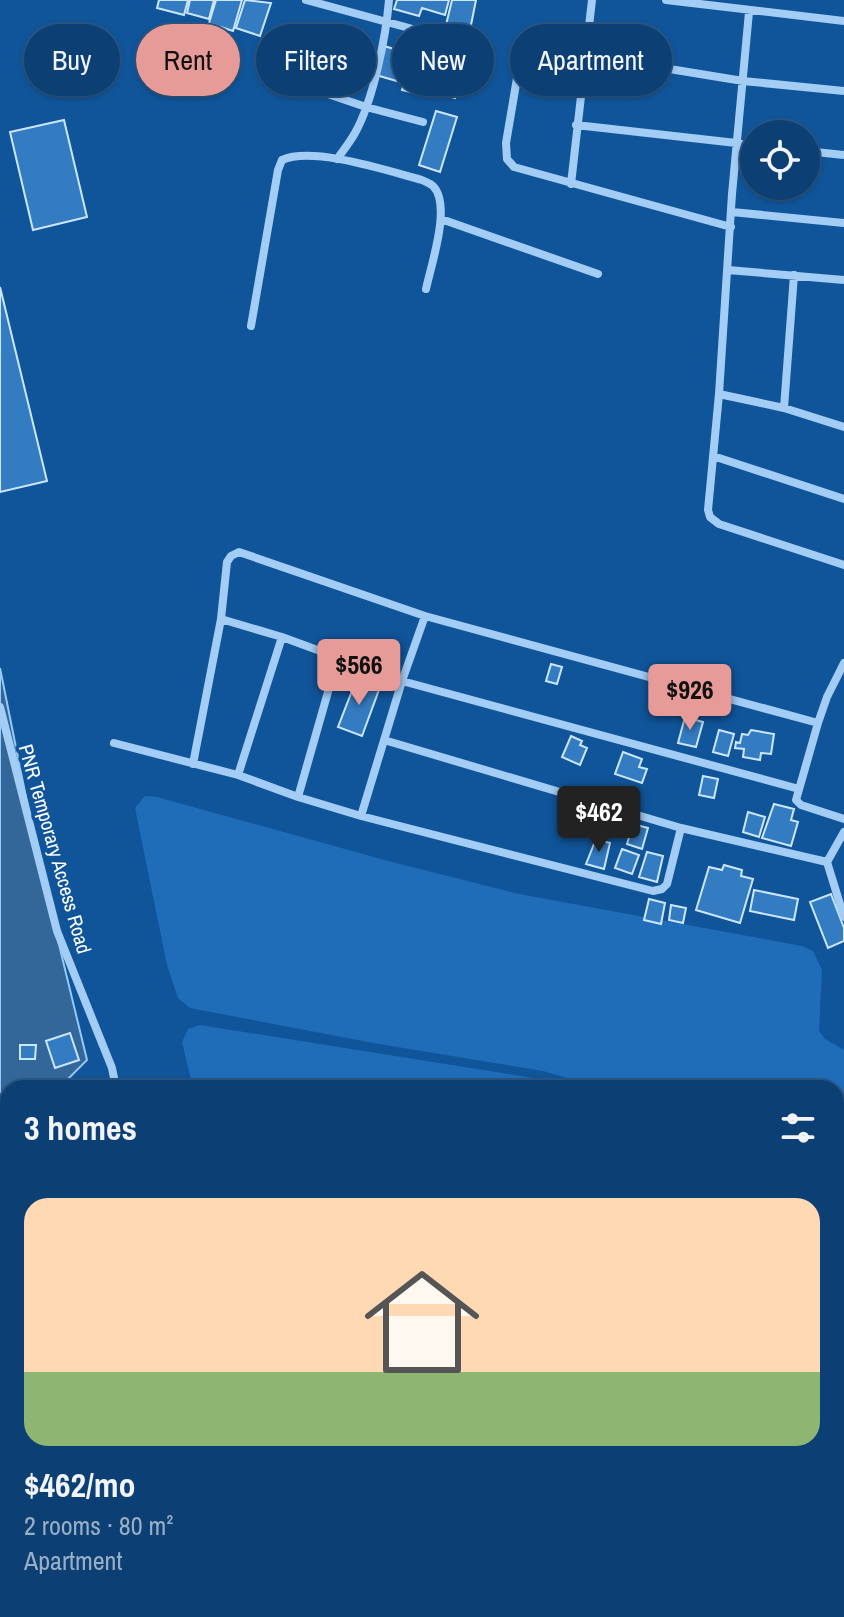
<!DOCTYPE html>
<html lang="en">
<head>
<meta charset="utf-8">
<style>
	:root { --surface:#0c4074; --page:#154779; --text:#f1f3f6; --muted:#9aafc5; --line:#2c5986; --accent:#e69b98 }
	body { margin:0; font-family:"Archivo Narrow",sans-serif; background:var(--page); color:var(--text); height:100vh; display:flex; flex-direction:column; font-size:30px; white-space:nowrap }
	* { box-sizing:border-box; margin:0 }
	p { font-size:26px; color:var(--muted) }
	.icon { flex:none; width:44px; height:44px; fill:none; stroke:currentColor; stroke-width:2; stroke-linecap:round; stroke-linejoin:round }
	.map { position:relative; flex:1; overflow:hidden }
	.sheet { position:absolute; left:0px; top:1080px; width:844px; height:538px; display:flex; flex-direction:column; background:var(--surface); border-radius:24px 24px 0 0; box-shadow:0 2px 6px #0004,0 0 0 2px var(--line) }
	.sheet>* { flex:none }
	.top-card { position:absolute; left:24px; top:24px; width:796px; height:72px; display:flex; gap:16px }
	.controls { position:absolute; left:740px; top:120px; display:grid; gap:16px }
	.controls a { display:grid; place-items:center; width:80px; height:80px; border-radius:50%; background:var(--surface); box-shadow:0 2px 6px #0004,0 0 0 2px var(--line); font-size:40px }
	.price { position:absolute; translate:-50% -68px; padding:0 18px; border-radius:8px; background:var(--accent); color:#111; font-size:26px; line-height:52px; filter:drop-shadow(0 2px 4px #0008) }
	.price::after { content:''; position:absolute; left:50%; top:48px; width:24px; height:18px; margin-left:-12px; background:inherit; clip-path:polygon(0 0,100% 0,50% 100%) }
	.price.selected { background:#222; color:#fff }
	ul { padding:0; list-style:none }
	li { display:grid; align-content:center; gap:16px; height:424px; padding:0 24px }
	li span { display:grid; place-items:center; height:248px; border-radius:24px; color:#555 }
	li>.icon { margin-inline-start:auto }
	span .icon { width:144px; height:144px; fill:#fffc; stroke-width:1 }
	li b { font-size:34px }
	h2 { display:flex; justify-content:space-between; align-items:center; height:96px; padding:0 24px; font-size:34px }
	.pill { padding:0 28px; border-radius:36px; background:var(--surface); box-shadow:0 2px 6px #0004,0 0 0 2px var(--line); font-size:28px; line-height:72px }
	.pill.selected { background:var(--accent); color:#111 }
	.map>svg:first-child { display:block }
	.green { fill:#1f6db8 }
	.water { fill:#346799; stroke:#95c9f8; stroke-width:2 }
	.building { fill:#347cc1; stroke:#cbe6fe; stroke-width:2 }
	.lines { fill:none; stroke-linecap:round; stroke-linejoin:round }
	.minor { stroke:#a3cdf5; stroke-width:8 }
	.labels { text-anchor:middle; stroke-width:7; stroke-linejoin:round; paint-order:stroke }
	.street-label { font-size:20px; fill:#fff; stroke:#10559a }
</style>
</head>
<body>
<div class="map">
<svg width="844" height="1617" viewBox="0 0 844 1617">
	<rect width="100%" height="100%" fill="#10559a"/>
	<path class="green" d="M 145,796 L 157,797 L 388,861 L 519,894 L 802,946 L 813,951 L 822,970 L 819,1031 L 825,1039 L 844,1050 L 844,1308 L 836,1313 L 836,1088 L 601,1088 L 543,1071 L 373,1043 L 190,1008 L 178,998 L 167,965 L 135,808 Z
		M 200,1025 L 565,1083 L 579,1088 L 193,1088 L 182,1042 L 188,1029 Z
		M 836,1507 L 844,1521 L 844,1617 L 697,1617 L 693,1610 L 836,1610 Z
		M 326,1610 L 686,1610 L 690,1617 L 327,1617 Z"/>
	<path class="water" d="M 0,668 L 39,862 L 87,1060 L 59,1088 L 8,1088 L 8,1600 L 0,1599 Z
		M 0,1603 L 8,1603 L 8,1610 L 235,1610 L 236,1617 L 0,1617 Z"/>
	<path class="building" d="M 159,0 L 188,0 L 184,15 L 157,8 Z
		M 190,0 L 214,0 L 209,19 L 187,13 Z
		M 216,0 L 242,0 L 233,31 L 209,23 Z
		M 245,0 L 271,3 L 260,36 L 236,28 Z
		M 397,0 L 449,0 L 445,15 L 422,8 L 419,16 L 394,9 Z
		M 452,0 L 476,0 L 470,30 L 446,25 Z
		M 331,40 L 350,44 L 345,67 L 323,60 Z
		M 384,46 L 408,53 L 400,82 L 376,75 Z
		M 411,49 L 437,57 L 429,82 L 403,74 Z
		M 445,52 L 467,57 L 462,74 L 441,69 Z
		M 441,72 L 461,77 L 455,98 L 435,92 Z
		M 405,79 L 421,84 L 419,94 L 402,90 Z
		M 436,111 L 457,117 L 440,172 L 419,165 Z
		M 64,120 L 87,217 L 33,230 L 10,132 Z
		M 0,287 L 47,481 L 0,492 Z
		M 551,664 L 562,667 L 557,684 L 546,681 Z
		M 357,678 L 380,687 L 362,736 L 338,727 Z
		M 685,717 L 703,722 L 696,747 L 678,743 Z
		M 719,730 L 734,734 L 728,756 L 713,752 Z
		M 751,730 L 774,734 L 771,754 L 761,753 L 760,760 L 743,757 L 744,749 L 735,748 L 736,742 L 740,743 L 742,734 L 748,735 Z
		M 571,736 L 582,741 L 580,745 L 587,748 L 580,765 L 562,757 Z
		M 623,752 L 642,759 L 639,767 L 647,769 L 642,783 L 615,774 Z
		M 703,776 L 718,779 L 714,798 L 699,795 Z
		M 774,804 L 794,809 L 791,820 L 798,822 L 791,846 L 762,838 Z
		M 748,812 L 765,817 L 759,837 L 743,832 Z
		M 608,819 L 616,822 L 612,833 L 607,831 L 604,837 L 597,835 L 601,824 L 606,826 Z
		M 633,824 L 648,828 L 642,849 L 627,844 Z
		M 596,839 L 610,843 L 604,869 L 586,864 Z
		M 622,849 L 639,855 L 632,874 L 615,868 Z
		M 647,852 L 663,856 L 657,882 L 639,877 Z
		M 724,865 L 742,870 L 741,876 L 753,879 L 740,923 L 696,910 L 709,867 L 722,870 Z
		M 754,890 L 798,899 L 794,920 L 750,911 Z
		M 831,894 L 844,928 L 844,941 L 828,948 L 810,902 Z
		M 649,899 L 665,903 L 661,924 L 644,920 Z
		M 671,905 L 686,908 L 683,923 L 669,920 Z
		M 70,1033 L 79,1060 L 55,1068 L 46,1041 Z
		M 20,1045 L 36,1045 L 35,1059 L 20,1059 Z"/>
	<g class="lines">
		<path class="minor" d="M 306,0 L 464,43
			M 666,0 L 844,21
			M 749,12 L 732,194 L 719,394 L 708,510 L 710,517 L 719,524 L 844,565
			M 587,38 L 536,33 L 523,43 L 506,143 L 507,159 L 514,167 L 731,227
			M 584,55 L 743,81 L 844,91
			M 281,78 L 366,107 L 423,122
			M 576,125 L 754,145
			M 806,151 L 844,155
			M 337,159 C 343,151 350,142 355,133 C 373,101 386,37 389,0
			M 571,184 L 592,0
			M 732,212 L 844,223
			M 441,219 L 598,274
			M 728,270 L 844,280
			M 251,326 L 278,170 L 282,160 C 313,146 388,171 422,180 C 426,182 430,183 433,186 C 452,205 431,265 426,289
			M 719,394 L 784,408 L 844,427
			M 784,408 L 794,275
			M 713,456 L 844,499
			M 221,619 L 282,637 L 402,681 L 799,789
			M 0,707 L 57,931 L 112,1068 L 116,1088
			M 818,723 L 827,697 L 844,663
			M 384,740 L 681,828 L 827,862
			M 114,743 L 238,775 L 298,797 L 361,816 L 653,891 L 662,889 L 667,884 L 681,828
			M 193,764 L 221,619 L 227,562 L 231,556 L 239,552 L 425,616 L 818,723 L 796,800 L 801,805 L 844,819
			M 238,775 L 282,637
			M 298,797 L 338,657
			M 361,816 L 402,681 L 425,616
			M 844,832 L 827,862 L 844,917
			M 836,1370 L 844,1384
			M 266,1610 L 267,1617"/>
	</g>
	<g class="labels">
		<g class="street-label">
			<text transform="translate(55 849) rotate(74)" y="7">PNR Temporary Access Road</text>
		</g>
	</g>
</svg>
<div class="controls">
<a><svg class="icon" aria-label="locate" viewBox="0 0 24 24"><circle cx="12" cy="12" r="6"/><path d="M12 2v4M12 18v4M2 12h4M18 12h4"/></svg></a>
</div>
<b class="price" style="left:359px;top:707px">$566</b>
<b class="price" style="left:690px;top:732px">$926</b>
<b class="price selected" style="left:599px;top:854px">$462</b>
<div class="top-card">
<a class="pill">Buy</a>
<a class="pill selected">Rent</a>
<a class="pill">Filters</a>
<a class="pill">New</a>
<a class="pill">Apartment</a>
</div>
<section class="sheet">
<h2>3 homes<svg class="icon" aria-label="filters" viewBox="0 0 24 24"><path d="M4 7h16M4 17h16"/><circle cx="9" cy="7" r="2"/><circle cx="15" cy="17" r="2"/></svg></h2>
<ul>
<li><span style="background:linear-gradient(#ffd9b3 70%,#8fb573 0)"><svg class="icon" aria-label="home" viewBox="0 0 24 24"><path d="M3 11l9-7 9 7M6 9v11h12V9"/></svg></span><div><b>$462/mo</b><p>2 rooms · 80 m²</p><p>Apartment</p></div></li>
</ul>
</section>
</div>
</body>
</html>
